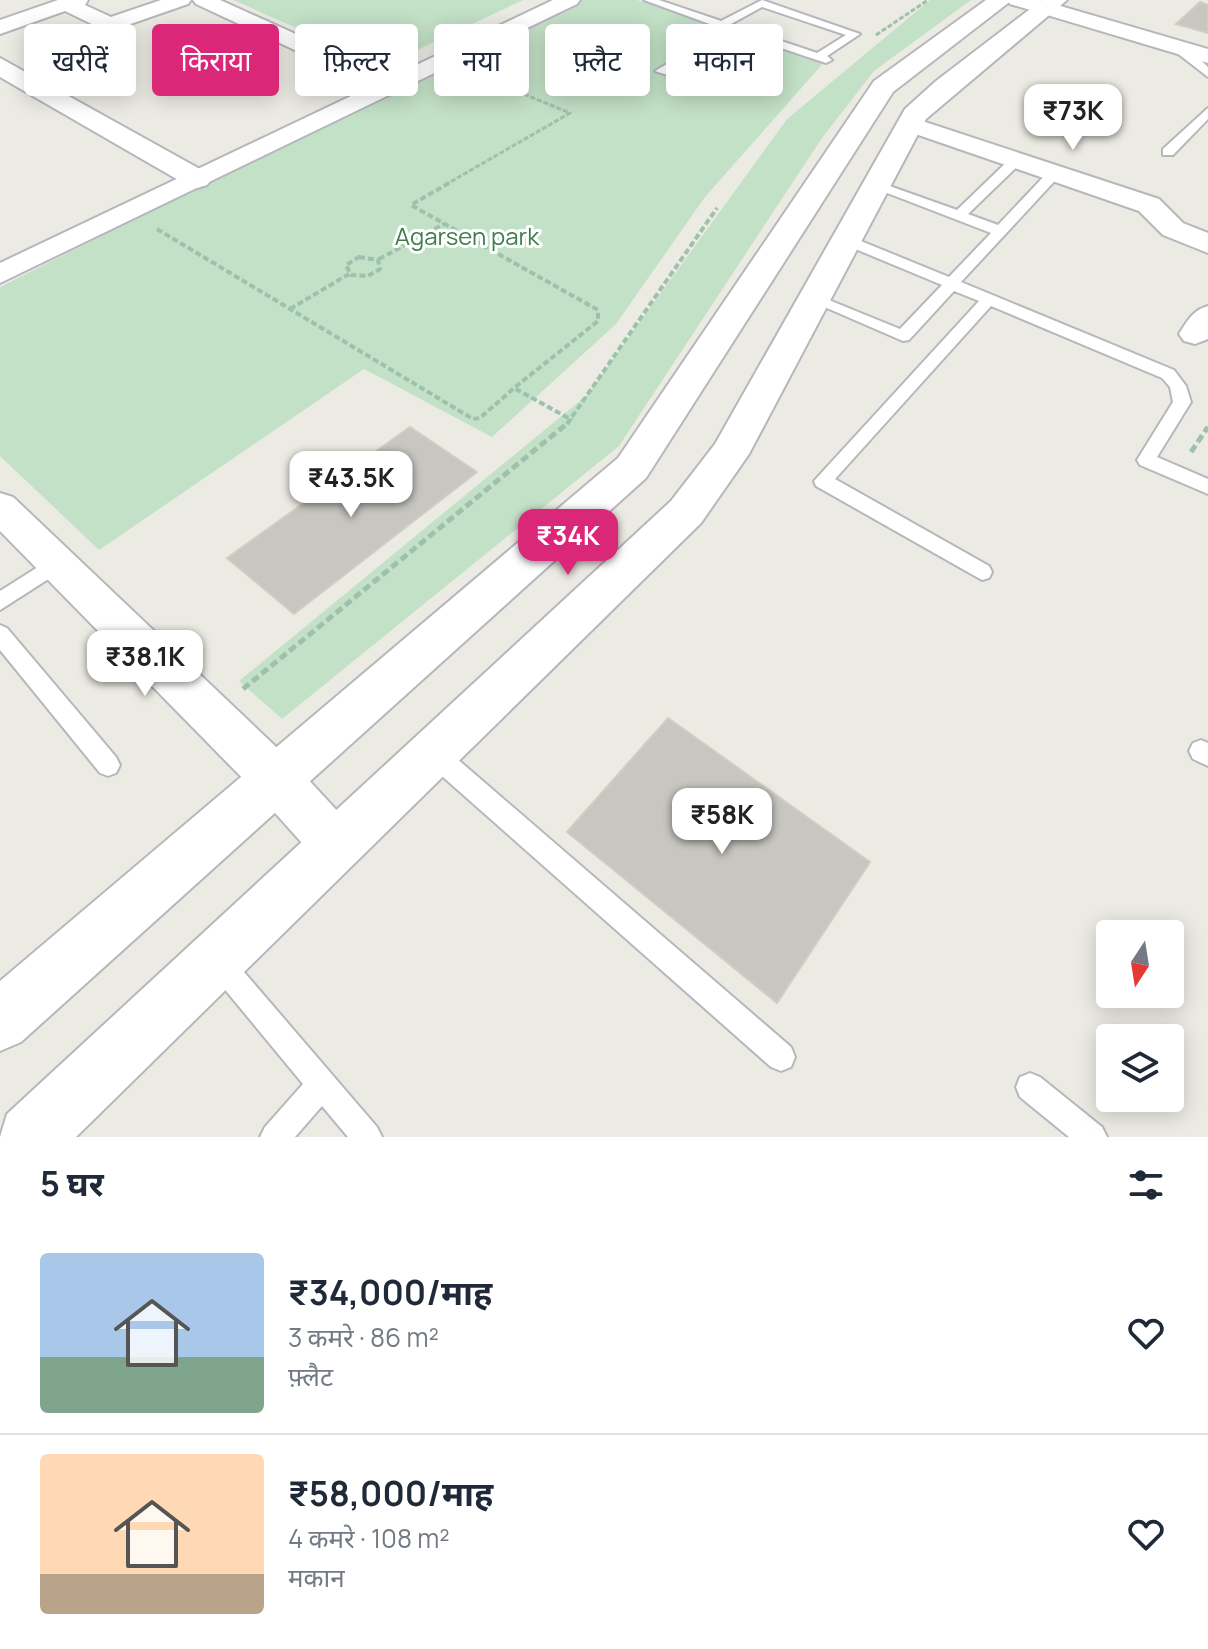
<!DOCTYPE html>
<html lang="hi">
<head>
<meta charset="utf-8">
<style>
	:root { --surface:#fff; --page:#f6f6f7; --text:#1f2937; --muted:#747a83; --line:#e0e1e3; --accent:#db2777 }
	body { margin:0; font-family:Manrope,"Noto Sans Devanagari",sans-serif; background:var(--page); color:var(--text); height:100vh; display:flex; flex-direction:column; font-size:30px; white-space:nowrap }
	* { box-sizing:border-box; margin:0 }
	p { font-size:26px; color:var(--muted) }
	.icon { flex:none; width:44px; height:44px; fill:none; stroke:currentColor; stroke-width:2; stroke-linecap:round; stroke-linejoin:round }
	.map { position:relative; height:1137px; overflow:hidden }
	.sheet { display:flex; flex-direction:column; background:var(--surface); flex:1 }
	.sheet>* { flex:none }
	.hud { position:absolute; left:24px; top:24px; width:800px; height:72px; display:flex; gap:16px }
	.needle { width:52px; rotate:192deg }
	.tools { position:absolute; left:1096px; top:920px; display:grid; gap:16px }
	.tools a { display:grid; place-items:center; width:88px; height:88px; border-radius:8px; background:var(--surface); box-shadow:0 4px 20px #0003; font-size:40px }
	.price { position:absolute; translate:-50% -68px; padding:0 18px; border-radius:16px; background:#fff; color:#222; font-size:26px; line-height:52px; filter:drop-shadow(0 2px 4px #0008) }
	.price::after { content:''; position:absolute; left:50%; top:48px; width:24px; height:18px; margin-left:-12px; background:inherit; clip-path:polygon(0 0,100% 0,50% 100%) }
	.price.selected { background:var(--accent); color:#fff }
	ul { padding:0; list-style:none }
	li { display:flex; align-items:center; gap:24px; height:200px; padding:0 40px }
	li+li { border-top:2px solid var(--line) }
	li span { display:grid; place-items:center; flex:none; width:224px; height:160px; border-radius:8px; color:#555 }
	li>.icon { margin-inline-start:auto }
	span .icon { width:96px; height:96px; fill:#fffc; stroke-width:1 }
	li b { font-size:34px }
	h2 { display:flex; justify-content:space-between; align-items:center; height:96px; padding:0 40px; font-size:34px }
	.pill { padding:0 28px; border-radius:8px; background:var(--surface); box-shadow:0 4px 20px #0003; font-size:28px; line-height:72px }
	.pill.selected { background:var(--accent); color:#fff }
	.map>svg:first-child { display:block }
	.green { fill:#c3e1c7 }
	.building { fill:#c7c6c0; stroke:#d0cec3; stroke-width:2 }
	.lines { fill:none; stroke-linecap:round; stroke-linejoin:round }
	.service-casing { stroke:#b6b7bc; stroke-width:4 }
	.minor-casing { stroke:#b6b7bc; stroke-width:4 }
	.tertiary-casing { stroke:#b6b7bc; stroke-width:4 }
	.path-far2 { stroke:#9dc1ac; stroke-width:3; stroke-dasharray:5 2; stroke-linecap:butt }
	.path-far1 { stroke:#9dc1ac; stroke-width:4; stroke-dasharray:6 3; stroke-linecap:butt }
	.path { stroke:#9dc1ac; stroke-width:5; stroke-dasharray:8 4; stroke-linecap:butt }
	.service { fill:#fff; fill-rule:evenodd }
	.minor { fill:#fff; fill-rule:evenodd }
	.tertiary { fill:#fff; fill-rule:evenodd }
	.labels { text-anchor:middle; stroke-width:6; stroke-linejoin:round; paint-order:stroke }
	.far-park-label { font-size:24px; fill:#3f7d4b; stroke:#fff }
</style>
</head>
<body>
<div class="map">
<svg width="1208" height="1137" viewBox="0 0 1208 1137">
	<rect width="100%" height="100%" fill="#ecebe3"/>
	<path class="green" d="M 233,0 L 523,0 L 383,66 Z
		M 571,0 L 637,0 L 826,60 L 705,197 L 616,324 L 492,437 L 364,369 L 99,550 L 0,456 L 0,287 Z
		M 930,0 L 971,0 L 874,71 L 822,138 L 619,446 L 282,719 L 239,681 L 587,395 L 787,119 Z"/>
	<path class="building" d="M 1200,2 L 1208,5 L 1208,33 L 1176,24 Z
		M 410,427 L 477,472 L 294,614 L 227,558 Z
		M 668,718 L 870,862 L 777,1003 L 567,832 Z"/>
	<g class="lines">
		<g class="service-casing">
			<path id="service" d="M 644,0 L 659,0 L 721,21 L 762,0 L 860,34 L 827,56 L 832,60 L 826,63 L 736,33 L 674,69 L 693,76 L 695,78 L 689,82 L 655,71 L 726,30 ZM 762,7 L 846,35 L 817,53 L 731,24 Z
				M 1172,45 L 1190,50 L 1208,67 L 1208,77 L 1172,49 Z
				M 1208,108 L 1208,119 L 1173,155 L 1163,155 L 1163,149 Z
				M 1012,157 L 1024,160 L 968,214 L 998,225 L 1050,170 L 1062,173 L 961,282 L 1174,370 L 1186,386 L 1191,402 L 1157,457 L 1208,479 L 1208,494 L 1140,465 L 1137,460 L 1173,402 L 1170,387 L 1162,378 L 991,306 L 835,479 L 989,566 L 992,572 L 989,578 L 982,580 L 816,486 L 814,481 L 979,301 L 954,291 L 909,340 L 903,341 L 806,299 L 809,296 L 819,296 L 900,329 L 942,285 L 841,243 L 841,237 L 851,237 L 949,277 L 991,233 L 869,186 L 881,183 L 957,210 Z
				M 57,555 L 64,557 L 67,563 L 64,569 L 0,610 L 0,591 Z
				M 0,625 L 7,628 L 116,757 L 120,765 L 116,773 L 108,776 L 100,773 L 0,650 Z
				M 1201,740 L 1208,743 L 1208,766 L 1193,759 L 1189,751 L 1193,743 Z
				M 433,742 L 441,745 L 791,1047 L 795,1057 L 791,1067 L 781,1071 L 771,1067 L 425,761 L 421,753 L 425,745 Z
				M 217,947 L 226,951 L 377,1127 L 382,1137 L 348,1137 L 322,1106 L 295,1137 L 260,1137 L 265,1127 L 303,1084 L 208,969 L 204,960 L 208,951 Z
				M 1030,1073 L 1040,1077 L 1102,1127 L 1107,1137 L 1069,1137 L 1020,1097 L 1016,1087 L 1020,1077 Z"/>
		</g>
		<g class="minor-casing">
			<path id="minor" d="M 58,0 L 88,0 L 85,5 L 111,17 L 161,0 L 191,0 L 188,4 L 116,29 L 100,28 L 65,11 L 0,34 L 0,20 Z
				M 193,0 L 220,0 L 391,77 L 553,0 L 580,0 L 577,4 L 0,283 L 0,263 L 372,86 L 196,4 Z
				M 1007,0 L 1040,0 L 1208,49 L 1208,63 L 1010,4 Z
				M 910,117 L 1159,199 L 1183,223 L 1208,233 L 1208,253 L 1163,235 L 1139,211 L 901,129 L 898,124 L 901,119 Z
				M 1208,306 L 1208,339 L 1195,344 L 1184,341 L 1179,334 C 1187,321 1193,310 1208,306 Z
				M 0,493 L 13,497 L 293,763 L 353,828 L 361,845 L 353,862 L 336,869 L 319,862 L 259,795 L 0,531 Z"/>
		</g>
		<g class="tertiary-casing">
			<path id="tertiary" d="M 986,0 L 1012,0 L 893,92 L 646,478 L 21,1042 L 0,1051 L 0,981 L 618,458 L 874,81 Z
				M 1042,0 L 1067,0 L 926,119 L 749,454 L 701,523 L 76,1137 L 0,1137 L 7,1114 L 671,501 L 715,444 L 905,109 L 936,81 Z
				M 0,58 L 207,173 L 212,179 L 207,185 L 197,188 L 187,185 L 0,77 Z"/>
		</g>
		<path class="path-far2" d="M 876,35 L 928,0
			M 445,185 L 570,113 L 475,74"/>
		<path class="path-far1" d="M 449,183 L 411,205 L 598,310 L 598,321 L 514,388
			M 157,229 L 473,419 L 480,418 L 514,388 L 572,420
			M 359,257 L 378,260 L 380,269 L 368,276 L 351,275 L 346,265 Z
			M 379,259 L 444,224
			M 290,309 L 349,274
			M 567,424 L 717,208"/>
		<path class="path" d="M 1191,452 L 1208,427
			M 243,689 L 569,422"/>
		<use href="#service" class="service"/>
		<use href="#minor" class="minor"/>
		<use href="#tertiary" class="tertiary"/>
	</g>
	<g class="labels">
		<g class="far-park-label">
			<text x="467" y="245">Agarsen park</text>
		</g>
	</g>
</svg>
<div class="tools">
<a><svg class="needle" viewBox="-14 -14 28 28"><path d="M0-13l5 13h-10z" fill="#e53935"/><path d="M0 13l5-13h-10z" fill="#747a83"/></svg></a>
<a><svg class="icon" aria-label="layers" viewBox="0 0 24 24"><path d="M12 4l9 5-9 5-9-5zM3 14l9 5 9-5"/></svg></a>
</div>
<b class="price" style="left:1073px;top:152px">₹73K</b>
<b class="price" style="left:351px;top:519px">₹43.5K</b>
<b class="price selected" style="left:568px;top:577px">₹34K</b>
<b class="price" style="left:145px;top:698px">₹38.1K</b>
<b class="price" style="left:722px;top:856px">₹58K</b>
<div class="hud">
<a class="pill">खरीदें</a>
<a class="pill selected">किराया</a>
<a class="pill">फ़िल्टर</a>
<a class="pill">नया</a>
<a class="pill">फ़्लैट</a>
<a class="pill">मकान</a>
</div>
</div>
<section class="sheet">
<h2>5 घर<svg class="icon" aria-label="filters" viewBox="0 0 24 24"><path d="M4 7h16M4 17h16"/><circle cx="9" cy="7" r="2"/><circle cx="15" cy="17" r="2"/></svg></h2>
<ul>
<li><span style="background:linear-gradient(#a9c7e8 65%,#7fa58c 0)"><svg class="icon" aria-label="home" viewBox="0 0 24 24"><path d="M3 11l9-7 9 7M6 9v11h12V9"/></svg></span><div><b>₹34,000/माह</b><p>3 कमरे · 86 m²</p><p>फ़्लैट</p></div><svg class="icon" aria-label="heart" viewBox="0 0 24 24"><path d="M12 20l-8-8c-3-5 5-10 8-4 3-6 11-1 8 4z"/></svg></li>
<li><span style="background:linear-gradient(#ffd9b3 75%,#b9a48a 0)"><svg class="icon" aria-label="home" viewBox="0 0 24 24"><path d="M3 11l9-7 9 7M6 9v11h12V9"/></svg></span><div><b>₹58,000/माह</b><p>4 कमरे · 108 m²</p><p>मकान</p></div><svg class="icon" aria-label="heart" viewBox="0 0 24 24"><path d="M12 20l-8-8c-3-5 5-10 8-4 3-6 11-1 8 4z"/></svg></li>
</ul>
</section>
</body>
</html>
